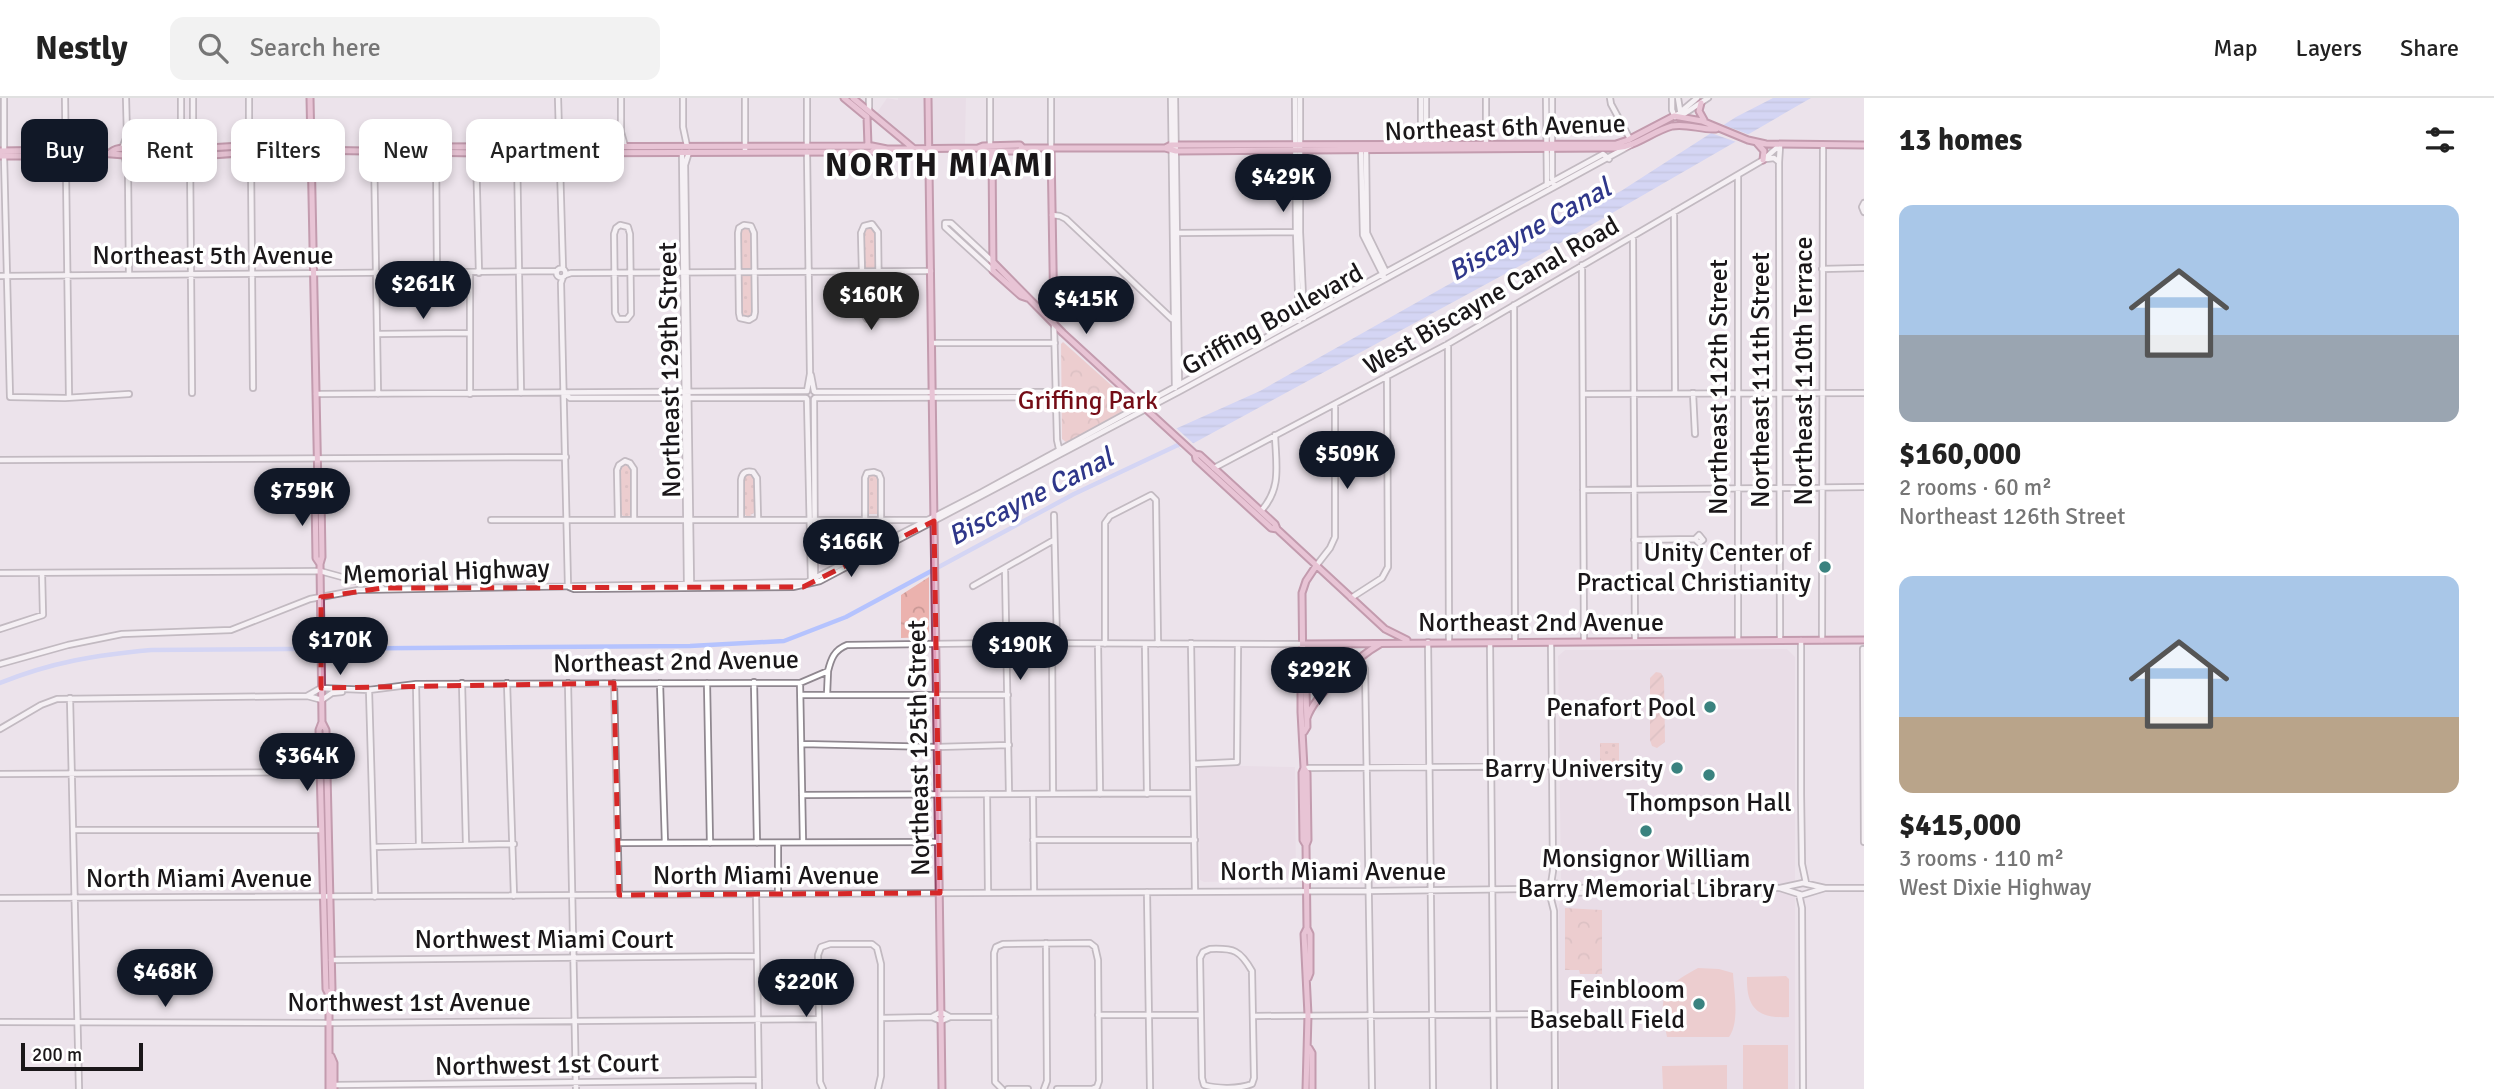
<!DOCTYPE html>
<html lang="en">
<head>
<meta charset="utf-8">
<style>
	:root { --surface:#fff; --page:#f2f2f2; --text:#222; --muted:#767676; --line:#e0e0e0; --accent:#111827 }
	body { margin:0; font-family:Signika,sans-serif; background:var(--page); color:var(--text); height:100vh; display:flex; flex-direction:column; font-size:26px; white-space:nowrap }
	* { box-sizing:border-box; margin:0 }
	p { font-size:23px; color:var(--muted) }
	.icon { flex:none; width:38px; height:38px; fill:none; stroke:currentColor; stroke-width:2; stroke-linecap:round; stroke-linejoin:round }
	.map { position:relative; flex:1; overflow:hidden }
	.panel { display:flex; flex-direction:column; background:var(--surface); width:630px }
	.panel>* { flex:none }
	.top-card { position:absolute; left:21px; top:21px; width:665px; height:63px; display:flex; gap:14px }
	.scale { position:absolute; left:21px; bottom:18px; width:122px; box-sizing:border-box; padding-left:7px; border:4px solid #1a1719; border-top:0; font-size:19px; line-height:24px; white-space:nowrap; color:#1a1719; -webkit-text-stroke:5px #fff; paint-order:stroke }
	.price { position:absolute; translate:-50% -60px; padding:0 16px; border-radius:24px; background:var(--accent); color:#fff; font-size:23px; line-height:46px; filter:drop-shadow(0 2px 4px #0008) }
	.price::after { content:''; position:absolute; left:50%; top:42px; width:21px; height:16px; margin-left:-10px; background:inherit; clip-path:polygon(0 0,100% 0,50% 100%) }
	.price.current { background:#222; color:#fff }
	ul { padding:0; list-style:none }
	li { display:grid; align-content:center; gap:14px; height:371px; padding:0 35px }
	li span { display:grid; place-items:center; height:217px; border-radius:14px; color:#555 }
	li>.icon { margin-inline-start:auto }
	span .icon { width:126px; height:126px; fill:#fffc; stroke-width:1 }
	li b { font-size:30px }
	h2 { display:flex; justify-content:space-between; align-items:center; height:84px; padding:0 35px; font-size:30px }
	.chip { padding:0 24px; border-radius:14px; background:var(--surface); box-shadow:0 4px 10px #0003; font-size:24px; line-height:63px }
	.chip.current { background:var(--accent); color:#fff }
	header { display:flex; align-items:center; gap:42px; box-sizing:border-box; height:98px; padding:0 35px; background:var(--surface); border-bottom:2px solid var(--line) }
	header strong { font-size:33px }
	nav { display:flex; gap:38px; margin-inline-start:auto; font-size:24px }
	.search { width:490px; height:63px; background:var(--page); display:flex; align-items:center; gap:18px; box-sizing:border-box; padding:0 24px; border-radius:14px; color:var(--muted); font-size:26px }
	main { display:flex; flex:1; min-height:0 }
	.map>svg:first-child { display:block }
	.built { fill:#e5d6e3 }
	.grass { fill:url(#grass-dots) }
	.park { fill:url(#park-crowns) }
	.garden { fill:url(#garden-furrows) }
	.pitch { fill:#ebb2ae }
	.water { fill:url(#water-rules) }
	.pier { fill:#ece3eb }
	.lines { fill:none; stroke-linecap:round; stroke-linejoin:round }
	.canal { stroke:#b5c3fe; stroke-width:4.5 }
	.minor-casing { stroke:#8f878f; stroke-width:8 }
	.major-casing { stroke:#904464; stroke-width:9 }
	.minor { stroke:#fff; stroke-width:4.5 }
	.major { stroke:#e39ebb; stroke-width:5 }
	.marked { fill:none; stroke:#d62828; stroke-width:5; stroke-dasharray:14 9; stroke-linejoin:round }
	.poi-dot { fill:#3a827f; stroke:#fff; stroke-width:2.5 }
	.labels { text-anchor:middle; stroke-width:7; stroke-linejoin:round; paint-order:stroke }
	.street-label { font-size:26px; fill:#1a1719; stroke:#fff }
	.park-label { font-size:26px; fill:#740c16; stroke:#fff }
	.poi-label { font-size:26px; fill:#1a1719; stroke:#fff; text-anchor:end }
	.water-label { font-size:28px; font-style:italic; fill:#2f378a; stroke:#fff }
	.district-label { font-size:33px; font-weight:bold; letter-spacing:2px; fill:#1a1719; stroke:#fff }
</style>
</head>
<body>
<header>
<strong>Nestly</strong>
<div class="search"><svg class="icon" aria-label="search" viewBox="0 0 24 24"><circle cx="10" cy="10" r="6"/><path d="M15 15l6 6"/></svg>Search here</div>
<nav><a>Map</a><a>Layers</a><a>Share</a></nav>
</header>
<main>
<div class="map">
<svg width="1864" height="991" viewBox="0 0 1864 991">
	<defs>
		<pattern id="grass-dots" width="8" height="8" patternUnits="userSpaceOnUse" patternTransform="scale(1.75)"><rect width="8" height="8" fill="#ebb2ae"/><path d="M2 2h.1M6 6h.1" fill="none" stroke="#c99895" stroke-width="1.8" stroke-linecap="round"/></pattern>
		<pattern id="park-crowns" width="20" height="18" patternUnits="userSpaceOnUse" patternTransform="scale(1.75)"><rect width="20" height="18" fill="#ebb2ae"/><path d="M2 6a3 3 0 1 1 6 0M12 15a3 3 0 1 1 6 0" fill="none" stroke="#c99895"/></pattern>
		<pattern id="garden-furrows" width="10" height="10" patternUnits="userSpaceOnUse" patternTransform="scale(1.75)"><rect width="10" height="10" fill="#ebb2ae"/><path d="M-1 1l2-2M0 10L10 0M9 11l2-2" fill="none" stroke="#c99895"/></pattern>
		<pattern id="water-rules" width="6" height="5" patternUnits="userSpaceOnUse" patternTransform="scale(1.75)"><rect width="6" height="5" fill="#b5c3fe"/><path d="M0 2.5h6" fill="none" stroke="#9ba7d9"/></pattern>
	</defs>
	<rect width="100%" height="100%" fill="#ece3eb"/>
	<path class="built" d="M 887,0 L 898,2 L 898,0 L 966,0 L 965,49 L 912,49 L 876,16 Z
		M 1787,551 L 1795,559 L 1795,991 L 1560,991 L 1559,806 L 1565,800 L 1565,784 L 1561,781 L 1558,558 L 1565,552 Z
		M 1198,667 L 1295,669 L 1296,779 L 1294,782 L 1204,784 L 1200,782 Z"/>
	<path class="grass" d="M 744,128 L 752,133 L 752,171 L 740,171 L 739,135 Z
		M 869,128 L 876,133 L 877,166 L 874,170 L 865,170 L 863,166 L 863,132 Z
		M 740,178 L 753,178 L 754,215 L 750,221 L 741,219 Z
		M 866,178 L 875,178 C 879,189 881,212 872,220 L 866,218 L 864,180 Z
		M 627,365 L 632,371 L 632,417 L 624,419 L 619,414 L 618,372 L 621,366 Z
		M 750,375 L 755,378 L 756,414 L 750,417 L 754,419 L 748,420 L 742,413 L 742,382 L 745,377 Z
		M 874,375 L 879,379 L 879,416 L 867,416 L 866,382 L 868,376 Z
		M 1600,645 L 1619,645 L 1619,667 L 1600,667 Z"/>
	<path class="park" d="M 1063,244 L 1130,304 L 1130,309 L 1067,345 L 1062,341 L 1061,246 Z
		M 929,479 L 929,539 L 901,540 L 901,497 Z
		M 1565,810 L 1602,812 L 1602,876 L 1580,876 L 1579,872 L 1565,872 Z"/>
	<path class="garden" d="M 1656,574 L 1661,575 L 1664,580 L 1665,644 L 1657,650 L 1652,648 L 1650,642 L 1650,580 Z"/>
	<path class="pitch" d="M 1698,870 L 1719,871 L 1733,875 C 1734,893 1740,924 1729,939 L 1667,939 C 1658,898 1662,889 1698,870 Z
		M 1786,878 L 1789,881 L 1789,919 C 1758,921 1746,910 1747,879 Z
		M 1743,947 L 1788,947 L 1788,991 L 1743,991 Z
		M 1727,967 L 1727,991 L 1663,991 L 1662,968 Z"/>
	<path class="water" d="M 1773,0 L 1811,0 L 1536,159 L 1181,352 L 1164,336 L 1260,293 L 1538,136 L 1621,93 L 1736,19 Z"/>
	<path class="pier" d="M 1721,26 L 1750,37 L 1739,45 L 1711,35 Z
		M 1175,329 L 1195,347 L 1184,354 L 1162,335 Z"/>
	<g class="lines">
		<path class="canal" d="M 0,585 C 52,564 96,557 151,552 L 690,548 L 784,543 L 846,519 L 1074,396 L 1180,346"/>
		<g class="minor-casing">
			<path id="minor" d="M 4,0 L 4,53
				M 65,0 L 69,298
				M 558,0 L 563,171
				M 621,0 L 621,34 L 625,48
				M 683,0 L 683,29 L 687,48
				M 745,0 L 745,52
				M 807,0 L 807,48
				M 869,0 L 869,13
				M 1051,0 L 1051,50
				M 1171,0 L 1175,290
				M 1175,0 L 1179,286
				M 1295,0 L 1296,134 L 1299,223
				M 1300,0 L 1300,134 L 1304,220
				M 1421,0 L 1421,48
				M 1426,0 L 1426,47
				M 1546,0 L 1547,87
				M 1552,0 L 1552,80 L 1554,86
				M 1610,0 L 1611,6 L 1630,41
				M 1672,0 L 1672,12 L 1675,19
				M 1678,0 L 1681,18 L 1708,0
				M 1678,16 L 1697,0
				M 249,36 L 253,51 L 251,65 L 253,290
				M 990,47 L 990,0
				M 1486,47 L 1486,0
				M 246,48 L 249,36 L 249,0
				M 122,50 L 127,38 L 126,0
				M 1361,51 L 1363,137 L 1385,181
				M 1366,51 L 1367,135 L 1386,174
				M 177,53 L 181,41 L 181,0
				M 186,53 L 193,46 L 193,0
				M 247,53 L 248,62 L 251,65
				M 374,53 L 378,296
				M 682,54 L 687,487
				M 689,54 L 685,67 L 691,486
				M 436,55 L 437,174
				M 476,55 L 479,175
				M 517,55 L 521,295
				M 190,56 L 192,295
				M 124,57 L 128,72 L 129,176
				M 4,58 L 10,299 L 65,300 L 129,296
				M 1766,61 L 1774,60 L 1779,64 L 1780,48
				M 1779,64 L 1780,542
				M 1738,78 L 1738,542
				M 1864,105 L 1862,109 L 1864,114
				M 1674,114 L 1675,295
				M 1052,117 L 1060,118 L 1066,121 L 1172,221
				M 872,126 L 878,134 L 879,214 L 876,220 L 867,221 L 863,215 L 861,135 L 864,128 Z
				M 620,127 L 628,129 L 630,136 L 631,216 L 627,221 L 618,221 L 615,215 L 614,136 L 616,130 Z
				M 744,127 L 751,128 L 754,135 L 755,214 L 754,219 L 749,222 L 740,220 L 739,215 L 738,135 L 739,130 Z
				M 1175,135 L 1296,134
				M 1633,138 L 1635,543
				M 993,164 L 951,125 L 945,125 L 945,129 L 993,173
				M 1582,167 L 1584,543
				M556.5 175a4.5 4.5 0 1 1 9 0a4.5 4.5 0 1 1-9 0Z
				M 1822,171 L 1864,170
				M 470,175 L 470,296
				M 565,177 L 571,175 L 931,173
				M 0,178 L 557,173
				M 563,179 L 561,185 L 568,488
				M 1514,207 L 1515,544
				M 1054,225 L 1057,342 L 1060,355
				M 377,236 L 469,235
				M 932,245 L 1055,245
				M 1448,246 L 1449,543
				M 811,277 L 814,293
				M 807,293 L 810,276 L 807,54
				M 815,294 L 1056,294
				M 564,295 L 570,300 L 806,300
				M 1693,295 L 1695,336
				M 316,296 L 806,293
				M 1583,296 L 1864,295
				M 815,300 L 1056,299
				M 807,301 L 811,482
				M 814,301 L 815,481
				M 0,362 L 566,359
				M 1214,370 L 1448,246 L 1763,62 L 1780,47
				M 1583,392 L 1864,389
				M 1261,413 C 1282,390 1276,367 1275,337
				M 1054,417 L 1057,545
				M 741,421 L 741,382 C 742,375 746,372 753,374 L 757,380 L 758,421
				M 865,421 L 865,380 L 867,375 L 874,374 L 879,376 L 881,381 L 881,421
				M 491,422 L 927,422
				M 618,422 L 617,372 L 619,367 L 625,363 L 630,365 L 634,371 L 634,421
				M 1634,442 L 1695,441 L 1699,437 L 1703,442 L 1699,445 L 1695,441
				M 1316,468 L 1330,450 L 1335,439 L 1335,307
				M 1005,471 L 1009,696
				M 0,475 L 320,473 L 382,490
				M 973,488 L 1054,442
				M 569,489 L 574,491 L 793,489 L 820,483 L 1180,293 L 1631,47
				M 1351,500 L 1382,480 L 1388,469 L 1387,278
				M 0,531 L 43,517 L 42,475
				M 1801,542 L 1801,696 L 1802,766 L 1806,785
				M 1822,542 L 1823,47
				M 1428,544 L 1433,991
				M 1052,545 L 1053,696
				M 1191,545 L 1195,793
				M 1490,545 L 1494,991
				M 1098,546 L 1100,696
				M 1105,546 L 1105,425 L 1110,418 L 1151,397 L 1156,402 L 1158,546
				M 1145,546 L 1147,696
				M 1863,551 L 1864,744
				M 1359,560 L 1365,571 L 1372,991
				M 0,566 L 68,547 L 122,536 L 231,532 L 310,501 L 358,492 L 807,484 L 982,394 L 1603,56 L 1609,61
				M 754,584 L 757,745
				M 462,585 L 466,746
				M 507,585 L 514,798
				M 568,585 L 576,991
				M 614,585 L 619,797
				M 660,585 L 665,745
				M 707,585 L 710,745
				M 800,585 L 803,744
				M 416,586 L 419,747
				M 369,592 L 375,799
				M 801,597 L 1008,597
				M 827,597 L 828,573
				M 307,598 L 321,590 L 369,592 L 416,586 L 800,585 L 828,573 C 831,561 834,552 847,547 L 1006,545 L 1303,546
				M 70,600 L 79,991
				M 0,631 L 41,607 L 57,601 L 307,598 L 322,602 L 332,595 L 342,594
				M 802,646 L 937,649 L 1009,647
				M 1193,666 L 1237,664 L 1238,546
				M 1304,670 L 1552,668
				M 0,676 L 320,674
				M 987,696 L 988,794
				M 802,697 L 1193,695
				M 1033,697 L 1034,794
				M 73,732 L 321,732
				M 1033,742 L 1195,742
				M 618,745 L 939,744
				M 374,749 L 514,746
				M1548 791a6 6 0 1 1 12 0a6 6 0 1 1-12 0Z
				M 1551,786 L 1553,773 L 1551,544
				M 1559,788 L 1569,790 L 1745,788 L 1780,790 L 1803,785 L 1825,790
				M 1780,790 L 1802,797 L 1825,790 L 1864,790
				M 1147,794 L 1150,991
				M 1559,795 L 1750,791
				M 756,796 L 759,991
				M 778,796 L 778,745
				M 1799,796 L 1802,810 L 1803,991
				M 1550,797 L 1554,813 L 1555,991
				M 0,800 L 1369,793 L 1532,791 L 1549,788
				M 1210,851 C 1234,850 1240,852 1252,873 L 1254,980 L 1252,986 C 1239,991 1217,991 1204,987 L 1202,980 L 1200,860 L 1203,854 Z
				M 331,862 L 757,858
				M 1098,917 L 1200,917
				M 1253,918 L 1554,916
				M 932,919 L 941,914 L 950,919
				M 881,920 L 932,919 L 941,923 L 950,919 L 995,919
				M 0,924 L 330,925 L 819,921
				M 334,987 L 759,982
				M 823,991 L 820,984 L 818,857 L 821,849 L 830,846 L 872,846 L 877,850 L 881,866 L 881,978 L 878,991
				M 1002,991 L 995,984 L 994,855 L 996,849 L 1003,846 L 1090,845 L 1095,849 L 1098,862 L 1099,983 L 1097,989 L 1092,991 L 1057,991
				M 1008,991 L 1028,991
				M 1044,991 L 1047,983 L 1046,845"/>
		</g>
		<g class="major-casing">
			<path id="major" d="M 310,0 L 318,392 L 315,399 L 316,460 L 320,466
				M 844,0 L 867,19 L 868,48
				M 853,0 L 913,50
				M 928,0 L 942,991
				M 1701,5 L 1699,13 L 1704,22
				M 1757,45 L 1764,53 L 1763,62
				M 978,50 L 983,48 L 1020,47 L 1023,50
				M 1051,50 L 1054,225
				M 1165,50 L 1171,47 L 1616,46 L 1628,42 L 1674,18 L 1702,23 L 1748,42 L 1766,46 L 1864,47
				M 401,52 L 408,49 L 872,48 L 887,51 L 978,50 L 984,53 L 1019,53 L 1023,50 L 1165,50 L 1176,53 L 1615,50 C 1636,49 1651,34 1672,28 C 1687,25 1701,32 1716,31
				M 906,52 L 918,58 L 930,72
				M 0,53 L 61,52 L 124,57 L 131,57 L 135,54 L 186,53 L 191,51 L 241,48 L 253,51 L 476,55 L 871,54 L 879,50
				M 186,53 C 197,60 241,56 253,51
				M 992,53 L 993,173 L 1021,198 L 1027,200
				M 111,54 C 117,49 129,49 135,54
				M 0,58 L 60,58 L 66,54
				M 993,164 L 1063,235 L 1195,356 L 1196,361 L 1271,430 L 1277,431
				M 1195,356 L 1200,357 L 1275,426 L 1277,431 L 1385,531 L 1407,542
				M 318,392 L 321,398 L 322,459 L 320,466 L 322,624 L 319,632 L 326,891 L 329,897
				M 1303,546 L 1864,542
				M 1303,585 L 1306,590 L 1307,629 L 1304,634
				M 1307,620 C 1314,597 1359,558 1380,546
				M 322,624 L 326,632 L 332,891 L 329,897 L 329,991
				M 1304,670 L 1307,675 L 1308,742 L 1306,747 L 1307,830 L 1304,836 L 1308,917 L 1306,991
				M 1306,747 L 1303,742 L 1302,675 L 1304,670 L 1301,614 L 1301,590 L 1303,585 L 1302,495 L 1306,483 L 1316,468
				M 1307,830 L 1310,836 L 1310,875 L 1308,880
				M 1309,950 L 1312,955 L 1312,991
				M 331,958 L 334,965 L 334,991"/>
		</g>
		<use href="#minor" class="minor"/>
		<use href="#major" class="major"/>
	</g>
	<path d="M0 0H1864V991H0ZM 934,423 L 940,795 L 619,797 L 614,585 L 321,590 L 321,499 L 383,490 L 803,489 Z" fill="#ece3eb" fill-opacity=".55" fill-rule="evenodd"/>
	<path class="marked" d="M 934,423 L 940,795 L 619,797 L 614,585 L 321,590 L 321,499 L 383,490 L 803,489 Z"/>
	<g class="poi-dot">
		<circle cx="1825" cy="469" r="7"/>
		<circle cx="1710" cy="609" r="7"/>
		<circle cx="1677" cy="670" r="7"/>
		<circle cx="1709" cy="677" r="7"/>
		<circle cx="1646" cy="733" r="7"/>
		<circle cx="1699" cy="906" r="7"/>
	</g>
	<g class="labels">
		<g class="street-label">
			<text transform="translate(1505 29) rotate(-2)" y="9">Northeast 6th Avenue</text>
			<text x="213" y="166">Northeast 5th Avenue</text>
			<text transform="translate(1491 197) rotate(-30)" y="9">West Biscayne Canal Road</text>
			<text transform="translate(1272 221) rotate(-29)" y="9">Griffing Boulevard</text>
			<text transform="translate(669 272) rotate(-91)" y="9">Northeast 129th Street</text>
			<text transform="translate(1803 273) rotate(-90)" y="9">Northeast 110th Terrace</text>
			<text transform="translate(1760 282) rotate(-90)" y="9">Northeast 111th Street</text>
			<text transform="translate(1718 289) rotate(-90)" y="9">Northeast 112th Street</text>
			<text transform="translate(446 473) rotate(-2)" y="9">Memorial Highway</text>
			<text x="1541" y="533">Northeast 2nd Avenue</text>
			<text transform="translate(676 563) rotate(-1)" y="9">Northeast 2nd Avenue</text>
			<text transform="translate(918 650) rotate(-91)" y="9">Northeast 125th Street</text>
			<text x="1333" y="782">North Miami Avenue</text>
			<text x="766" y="786">North Miami Avenue</text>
			<text x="199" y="789">North Miami Avenue</text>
			<text x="544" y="850">Northwest Miami Court</text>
			<text x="409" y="913">Northwest 1st Avenue</text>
			<text transform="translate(547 966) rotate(-1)" y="9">Northwest 1st Court</text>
		</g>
		<g class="park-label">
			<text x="1088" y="311">Griffing Park</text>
		</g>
		<g class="poi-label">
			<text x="1811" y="463">Unity Center of<tspan x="1811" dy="30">Practical Christianity</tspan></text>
			<text x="1696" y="618">Penafort Pool</text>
			<text x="1663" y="679">Barry University</text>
			<text x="1709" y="713" text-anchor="middle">Thompson Hall</text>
			<text x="1646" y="769" text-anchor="middle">Monsignor William<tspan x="1646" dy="30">Barry Memorial Library</tspan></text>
			<text x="1685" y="900">Feinbloom<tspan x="1685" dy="30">Baseball Field</tspan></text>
		</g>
		<g class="water-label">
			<text transform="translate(1529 131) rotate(-29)" y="10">Biscayne Canal</text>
			<text transform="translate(1030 398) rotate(-27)" y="10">Biscayne Canal</text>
		</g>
		<g class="district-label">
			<text x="940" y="78">NORTH MIAMI</text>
		</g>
	</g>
</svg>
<div class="scale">200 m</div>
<b class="price" style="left:1283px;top:116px">$429K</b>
<b class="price" style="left:423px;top:223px">$261K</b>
<b class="price current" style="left:871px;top:234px">$160K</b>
<b class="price" style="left:1086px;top:238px">$415K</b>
<b class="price" style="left:1347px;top:393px">$509K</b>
<b class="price" style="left:302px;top:430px">$759K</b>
<b class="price" style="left:851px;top:481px">$166K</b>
<b class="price" style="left:340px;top:579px">$170K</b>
<b class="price" style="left:1020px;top:584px">$190K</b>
<b class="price" style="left:1319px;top:609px">$292K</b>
<b class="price" style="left:307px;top:695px">$364K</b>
<b class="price" style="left:165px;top:911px">$468K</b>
<b class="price" style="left:806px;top:921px">$220K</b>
<div class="top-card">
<a class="chip current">Buy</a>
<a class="chip">Rent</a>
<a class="chip">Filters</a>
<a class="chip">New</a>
<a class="chip">Apartment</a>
</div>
</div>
<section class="panel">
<h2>13 homes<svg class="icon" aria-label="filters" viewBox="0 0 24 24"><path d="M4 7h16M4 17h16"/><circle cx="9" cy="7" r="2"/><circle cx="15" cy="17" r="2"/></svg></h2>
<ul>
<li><span style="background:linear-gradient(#a9c7e8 60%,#9aa5b1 0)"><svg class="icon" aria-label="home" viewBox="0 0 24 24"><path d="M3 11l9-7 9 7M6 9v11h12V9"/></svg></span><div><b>$160,000</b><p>2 rooms · 60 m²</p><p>Northeast 126th Street</p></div></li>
<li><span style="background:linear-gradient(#a9c7e8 65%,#b9a48a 0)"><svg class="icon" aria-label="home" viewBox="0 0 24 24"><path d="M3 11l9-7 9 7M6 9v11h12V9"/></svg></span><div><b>$415,000</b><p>3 rooms · 110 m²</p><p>West Dixie Highway</p></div></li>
</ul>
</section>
</main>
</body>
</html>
